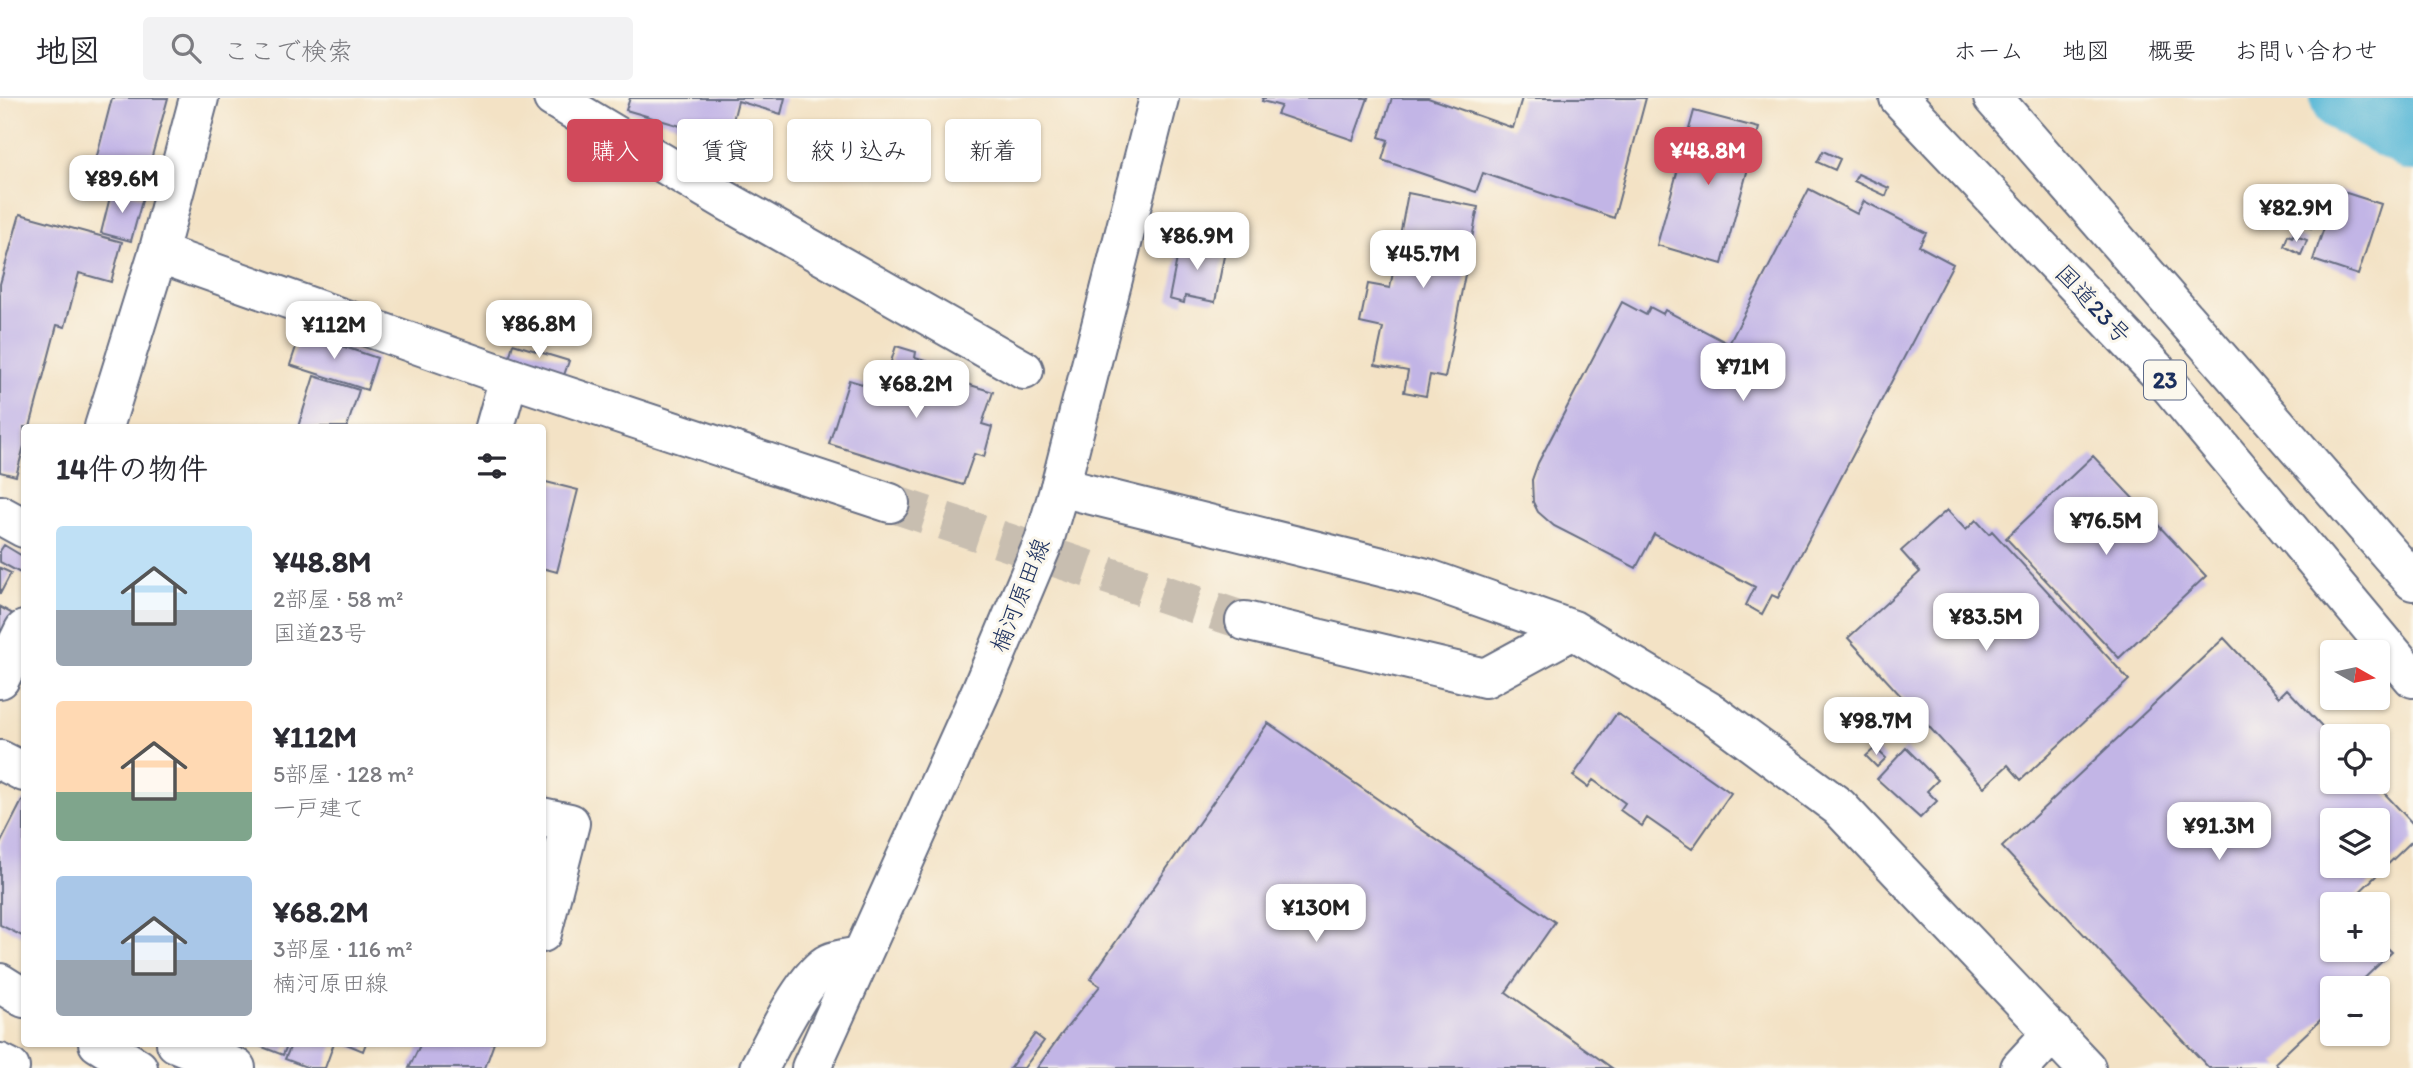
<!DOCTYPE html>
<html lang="ja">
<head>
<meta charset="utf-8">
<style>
	:root { --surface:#fff; --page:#f2f2f3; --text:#2b2b33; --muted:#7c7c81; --line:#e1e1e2; --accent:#d1495b }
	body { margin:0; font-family:Itim,"Klee One",sans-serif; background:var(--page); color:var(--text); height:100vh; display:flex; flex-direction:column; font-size:26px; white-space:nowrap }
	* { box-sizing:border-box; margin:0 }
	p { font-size:23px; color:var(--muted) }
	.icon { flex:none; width:38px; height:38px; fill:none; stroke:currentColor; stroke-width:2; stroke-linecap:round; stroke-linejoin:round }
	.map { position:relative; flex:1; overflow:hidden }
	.panel { position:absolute; left:21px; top:326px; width:525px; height:623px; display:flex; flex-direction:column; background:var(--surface); border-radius:7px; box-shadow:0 2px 5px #0004 }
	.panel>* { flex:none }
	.top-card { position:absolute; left:567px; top:21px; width:665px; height:63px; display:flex; gap:14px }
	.needle { width:46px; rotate:99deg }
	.buttons { position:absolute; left:2320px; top:542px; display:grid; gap:14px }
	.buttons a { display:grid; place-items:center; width:70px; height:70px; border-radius:7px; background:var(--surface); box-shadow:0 2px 5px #0004; font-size:35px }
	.price { position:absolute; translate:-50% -60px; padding:0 16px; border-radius:14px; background:#fff; color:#222; font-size:23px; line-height:46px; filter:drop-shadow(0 2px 4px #0008) }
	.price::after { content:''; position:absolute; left:50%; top:42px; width:21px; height:16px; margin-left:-10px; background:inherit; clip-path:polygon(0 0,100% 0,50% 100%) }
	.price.current { background:var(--accent); color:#fff }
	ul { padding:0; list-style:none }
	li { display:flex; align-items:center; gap:21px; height:175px; padding:0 35px }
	li span { display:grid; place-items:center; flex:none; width:196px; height:140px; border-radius:7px; color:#555 }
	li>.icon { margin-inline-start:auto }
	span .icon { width:84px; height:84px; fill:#fffc; stroke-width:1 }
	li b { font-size:30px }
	h2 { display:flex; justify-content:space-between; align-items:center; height:84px; padding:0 35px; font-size:30px }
	.chip { padding:0 24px; border-radius:7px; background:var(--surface); box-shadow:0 2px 5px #0004; font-size:24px; line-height:63px }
	.chip.current { background:var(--accent); color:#fff }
	header { display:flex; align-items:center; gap:42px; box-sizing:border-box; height:98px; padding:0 35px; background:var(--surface); border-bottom:2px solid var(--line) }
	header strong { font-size:33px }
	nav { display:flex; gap:38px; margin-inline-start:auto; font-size:24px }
	.search { width:490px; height:63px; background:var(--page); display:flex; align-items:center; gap:18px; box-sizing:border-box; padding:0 24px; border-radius:7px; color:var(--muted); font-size:26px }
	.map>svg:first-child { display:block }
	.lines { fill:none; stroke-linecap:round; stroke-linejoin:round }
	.river { stroke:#59b8d7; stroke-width:70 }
	.building { fill:#c2b5e6; fill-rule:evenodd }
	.minor-tunnel { stroke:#c8beb0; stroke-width:38; stroke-dasharray:38 19; stroke-linecap:butt }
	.minor-casing { stroke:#676e82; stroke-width:42 }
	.major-casing { stroke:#676e82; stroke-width:42 }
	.highway-casing { stroke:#676e82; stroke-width:42 }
	.minor { stroke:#fff; stroke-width:38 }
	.major { stroke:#fff; stroke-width:38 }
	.highway { stroke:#fff; stroke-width:38 }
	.labels { text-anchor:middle; stroke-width:6; stroke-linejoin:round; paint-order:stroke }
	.shield { fill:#fbf7ec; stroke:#5e6b89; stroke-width:2 }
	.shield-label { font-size:23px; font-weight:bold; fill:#1b2f5e }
	.street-label { font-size:24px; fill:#1b2f5e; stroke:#fbf7ec }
</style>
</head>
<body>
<header>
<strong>地図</strong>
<div class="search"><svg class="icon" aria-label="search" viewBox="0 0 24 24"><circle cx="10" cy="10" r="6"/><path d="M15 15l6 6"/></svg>ここで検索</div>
<nav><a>ホーム</a><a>地図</a><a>概要</a><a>お問い合わせ</a></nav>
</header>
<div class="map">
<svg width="2413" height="970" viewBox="0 0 2413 970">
	<rect width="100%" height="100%" fill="#fbf7ec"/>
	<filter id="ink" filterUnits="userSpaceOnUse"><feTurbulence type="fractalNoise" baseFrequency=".0143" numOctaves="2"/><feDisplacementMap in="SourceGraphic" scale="14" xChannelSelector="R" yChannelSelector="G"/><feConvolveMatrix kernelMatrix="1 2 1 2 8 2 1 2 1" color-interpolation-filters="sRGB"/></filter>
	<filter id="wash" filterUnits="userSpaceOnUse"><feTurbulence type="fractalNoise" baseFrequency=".00686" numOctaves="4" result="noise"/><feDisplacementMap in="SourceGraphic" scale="28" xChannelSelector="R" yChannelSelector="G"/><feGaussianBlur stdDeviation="1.57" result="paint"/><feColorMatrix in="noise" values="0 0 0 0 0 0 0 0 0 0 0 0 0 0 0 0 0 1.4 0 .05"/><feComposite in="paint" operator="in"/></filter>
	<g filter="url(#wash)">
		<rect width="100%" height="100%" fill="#f3e2c5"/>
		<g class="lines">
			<path class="river" d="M 2345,0 L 2413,38"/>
		</g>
		<g id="blocks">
			<path class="building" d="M 112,0 L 168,0 L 142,94 L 91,81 Z
				M 630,0 L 785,0 L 781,16 L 738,3 L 728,42 L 626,12 Z
				M 1263,0 L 1368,0 L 1353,42 L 1277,16 L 1281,8 L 1262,3 Z
				M 1392,0 L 1428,0 L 1513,30 L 1522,0 L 1646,0 L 1614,120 L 1483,75 L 1476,94 L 1382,62 L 1388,42 L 1379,39 Z
				M 1694,13 L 1759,30 L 1722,166 L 1657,147 Z
				M 1823,53 L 1840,61 L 1835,72 L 1817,64 Z
				M 1858,76 L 1889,90 L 1886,98 L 1854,83 Z
				M 112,91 L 143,99 L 131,143 L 101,135 Z
				M 1809,91 L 1857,116 L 1864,103 L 1926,135 L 1919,148 L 1953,166 L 1778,500 L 1772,497 L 1762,516 L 1746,507 L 1755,489 L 1654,436 L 1636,470 L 1554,428 L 1538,414 L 1533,404 L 1532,382 L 1538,365 L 1622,204 L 1646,217 L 1650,209 L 1663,216 L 1665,212 L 1729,246 Z
				M 2337,92 L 2381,106 L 2358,177 L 2313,162 Z
				M 1408,95 L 1478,109 L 1445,280 L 1430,277 L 1426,298 L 1404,294 L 1408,273 L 1375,267 L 1383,230 L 1360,225 L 1368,186 L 1390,190 Z
				M 2306,95 L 2321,100 L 2311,130 L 2296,125 Z
				M 20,116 L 122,144 L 111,184 L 79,175 L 65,229 L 57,227 L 30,329 L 24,329 L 24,348 L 16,378 L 0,374 L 0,186 Z
				M 2288,137 L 2292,139 L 2293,137 L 2307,142 L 2301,157 L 2284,148 Z
				M 1202,141 L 1216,143 L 1215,151 L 1225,153 L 1215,204 L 1185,198 L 1184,205 L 1169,201 L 1180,145 L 1200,149 Z
				M 301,234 L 377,260 L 367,292 L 290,267 Z
				M 513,246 L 569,263 L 564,277 L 509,261 Z
				M 896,248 L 916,254 L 915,260 L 932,265 L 928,274 L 993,294 L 982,326 L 992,329 L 984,359 L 974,356 L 963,387 L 829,346 L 849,282 L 882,292 Z
				M 314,278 L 359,292 L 347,329 L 298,329 Z
				M 2093,358 L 2206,478 L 2119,560 L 2006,440 Z
				M 542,383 L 578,392 L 557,474 L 542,470 Z
				M 1947,412 L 1966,432 L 1976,422 L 1989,436 L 1992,433 L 2129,582 L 2021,682 L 2008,667 L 1984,689 L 1848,540 L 1920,474 L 1901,453 Z
				M 4,447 L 24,459 L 24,477 L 0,464 L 0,453 Z
				M 0,470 L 11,475 L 0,496 Z
				M 0,509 L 13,516 L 3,536 L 0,534 Z
				M 2224,540 L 2279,599 L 2287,591 L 2333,640 L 2333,684 L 2374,684 L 2413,726 L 2413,742 L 2346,807 L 2333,807 L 2333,852 L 2378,852 L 2378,841 L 2392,854 L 2353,891 L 2333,891 L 2333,910 L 2275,965 L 2279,970 L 2209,970 L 2002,749 ZM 2333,723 L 2378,723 L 2378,768 L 2333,768 Z
				M 1617,615 L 1731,695 L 1692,751 L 1647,720 L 1642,728 L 1620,712 L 1625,705 L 1593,682 L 1588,689 L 1573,678 Z
				M 1268,625 L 1555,824 L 1506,894 L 1612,970 L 1037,970 L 1060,938 L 1100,888 L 1090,881 Z
				M 1875,650 L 1886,660 L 1877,669 L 1866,658 Z
				M 1906,650 L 1938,682 L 1927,693 L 1937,703 L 1920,720 L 1877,681 Z
				M 24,699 L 24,839 L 0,827 L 0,746 Z
				M 1035,936 L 1044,943 L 1024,970 L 1010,970 Z
				M 252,945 L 288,945 L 283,957 Z
				M 292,945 L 334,945 L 325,970 L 309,970 L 285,961 Z
				M 344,945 L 366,945 L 363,953 Z
				M 421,945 L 494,945 L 485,970 L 409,970 Z"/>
		</g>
	</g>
	<g filter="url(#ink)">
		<use href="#blocks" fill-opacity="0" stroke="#676e82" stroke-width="2"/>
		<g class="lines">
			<path class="minor-tunnel" d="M 890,405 L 1245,523"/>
			<g class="minor-casing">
				<path id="minor" d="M 553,0 L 725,102 L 1024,272
					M 158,155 L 509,279 L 890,405
					M 104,329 L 158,155 L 199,0
					M 495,329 L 509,279
					M 1060,389 L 1426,480 L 1573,532 L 1712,615 L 1839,709 L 2086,970
					M 0,417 L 24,430
					M 1245,523 L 1485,580 L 1573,532
					M 0,581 L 24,532
					M 0,662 L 24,674
					M 542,719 L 570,725 L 542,835
					M 0,885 L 24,900
					M 98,945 L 138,970
					M 176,945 L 236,970
					M 0,965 L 10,970
					M 759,970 C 772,946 805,876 829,865 C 838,861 851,860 861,858
					M 2020,970 L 2053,934"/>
			</g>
			<g class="major-casing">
				<path id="major" d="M 811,970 L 980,595 L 1044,443 L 1060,389 L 1159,0"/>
			</g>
			<g class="highway-casing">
				<path id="highway" d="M 1899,0 L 2159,275 L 2413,580
					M 1993,0 L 2413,483"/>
			</g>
			<use href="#minor" class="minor"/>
			<use href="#major" class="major"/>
			<use href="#highway" class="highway"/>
		</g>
	</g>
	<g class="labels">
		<rect class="shield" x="2144" y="262.5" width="42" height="39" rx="5"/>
		<g class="shield-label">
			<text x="2165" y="290">23</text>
		</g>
		<g class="street-label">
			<text transform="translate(2093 206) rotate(47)" y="8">国道23号</text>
			<text transform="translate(1020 497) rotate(-68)" y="8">楠河原田線</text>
		</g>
	</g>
</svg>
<div class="buttons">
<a><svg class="needle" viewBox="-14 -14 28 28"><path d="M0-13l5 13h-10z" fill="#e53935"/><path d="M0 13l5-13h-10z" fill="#7c7c81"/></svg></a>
<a><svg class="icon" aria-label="locate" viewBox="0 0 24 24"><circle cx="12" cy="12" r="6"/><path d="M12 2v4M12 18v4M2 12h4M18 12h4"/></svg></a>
<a><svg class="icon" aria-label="layers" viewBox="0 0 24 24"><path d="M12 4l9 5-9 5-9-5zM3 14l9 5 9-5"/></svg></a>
<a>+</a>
<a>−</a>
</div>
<b class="price current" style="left:1708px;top:89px">¥48.8M</b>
<b class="price" style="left:122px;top:117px">¥89.6M</b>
<b class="price" style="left:2296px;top:146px">¥82.9M</b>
<b class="price" style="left:1197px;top:174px">¥86.9M</b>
<b class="price" style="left:1423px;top:192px">¥45.7M</b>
<b class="price" style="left:539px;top:262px">¥86.8M</b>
<b class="price" style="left:334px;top:263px">¥112M</b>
<b class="price" style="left:1743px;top:305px">¥71M</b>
<b class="price" style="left:916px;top:322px">¥68.2M</b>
<b class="price" style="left:2106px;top:459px">¥76.5M</b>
<b class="price" style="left:1986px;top:555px">¥83.5M</b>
<b class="price" style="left:1876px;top:659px">¥98.7M</b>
<b class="price" style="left:2219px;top:764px">¥91.3M</b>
<b class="price" style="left:1316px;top:846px">¥130M</b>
<div class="top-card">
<a class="chip current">購入</a>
<a class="chip">賃貸</a>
<a class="chip">絞り込み</a>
<a class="chip">新着</a>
</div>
<section class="panel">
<h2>14件の物件<svg class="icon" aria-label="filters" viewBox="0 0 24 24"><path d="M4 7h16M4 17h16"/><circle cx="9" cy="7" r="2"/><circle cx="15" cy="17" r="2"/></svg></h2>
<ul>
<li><span style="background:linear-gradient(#bfe0f5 60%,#9aa5b1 0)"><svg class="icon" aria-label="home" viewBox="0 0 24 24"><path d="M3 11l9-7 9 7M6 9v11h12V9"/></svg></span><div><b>¥48.8M</b><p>2部屋 · 58 m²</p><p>国道23号</p></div></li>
<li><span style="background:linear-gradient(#ffd9b3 65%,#7fa58c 0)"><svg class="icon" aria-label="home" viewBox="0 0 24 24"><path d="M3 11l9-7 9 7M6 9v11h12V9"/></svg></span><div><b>¥112M</b><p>5部屋 · 128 m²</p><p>一戸建て</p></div></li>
<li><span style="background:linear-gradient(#a9c7e8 60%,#9aa5b1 0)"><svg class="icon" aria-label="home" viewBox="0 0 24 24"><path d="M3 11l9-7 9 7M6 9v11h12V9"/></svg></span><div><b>¥68.2M</b><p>3部屋 · 116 m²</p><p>楠河原田線</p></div></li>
</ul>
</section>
</div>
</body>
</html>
